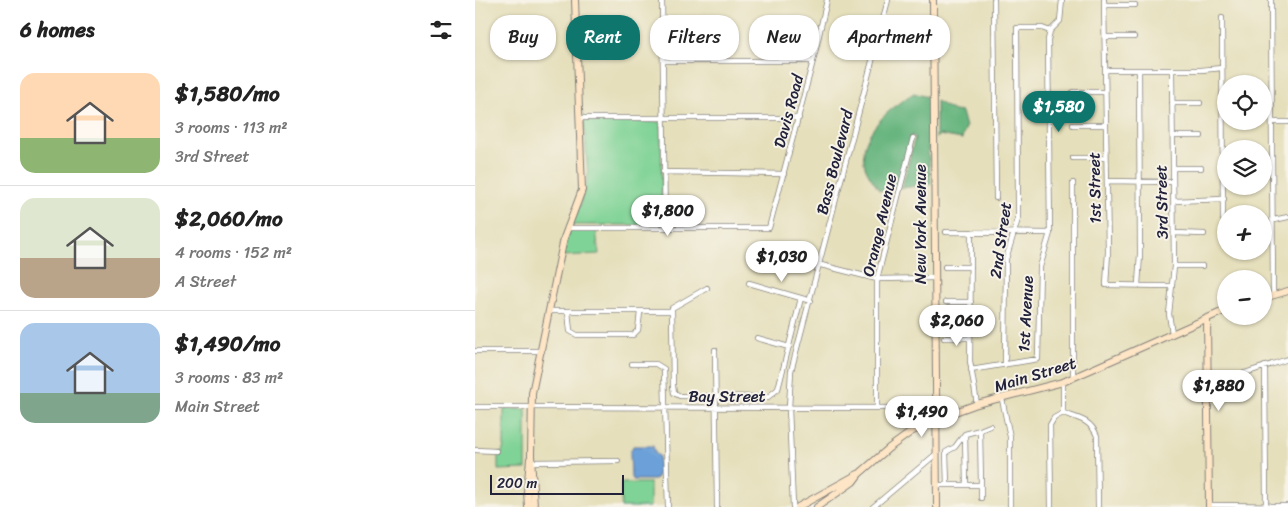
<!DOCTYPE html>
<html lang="en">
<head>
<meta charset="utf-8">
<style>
	:root { --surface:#fff; --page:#f2f2f2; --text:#222; --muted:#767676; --line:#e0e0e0; --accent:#0f766e }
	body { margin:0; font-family:Sriracha,sans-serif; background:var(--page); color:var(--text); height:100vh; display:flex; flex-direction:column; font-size:19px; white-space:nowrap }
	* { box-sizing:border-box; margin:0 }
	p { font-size:16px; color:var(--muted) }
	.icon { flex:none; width:28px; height:28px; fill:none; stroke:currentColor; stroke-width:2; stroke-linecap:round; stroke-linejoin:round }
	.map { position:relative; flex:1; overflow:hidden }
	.sheet { display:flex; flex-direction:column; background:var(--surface); width:475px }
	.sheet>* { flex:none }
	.banner { position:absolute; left:15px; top:15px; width:475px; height:45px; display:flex; gap:10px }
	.controls { position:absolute; left:742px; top:75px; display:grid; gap:10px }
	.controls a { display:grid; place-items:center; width:55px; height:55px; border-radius:50%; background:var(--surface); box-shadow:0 1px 4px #0004; font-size:25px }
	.scale { position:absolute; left:15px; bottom:12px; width:134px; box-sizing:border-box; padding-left:5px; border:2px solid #22223b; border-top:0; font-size:14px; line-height:18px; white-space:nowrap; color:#22223b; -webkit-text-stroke:4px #f7f3e8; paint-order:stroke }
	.price { position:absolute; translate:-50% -42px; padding:0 11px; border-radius:18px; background:#fff; color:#222; font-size:16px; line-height:32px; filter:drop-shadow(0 1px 2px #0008) }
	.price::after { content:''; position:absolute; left:50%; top:30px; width:15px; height:11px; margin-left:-8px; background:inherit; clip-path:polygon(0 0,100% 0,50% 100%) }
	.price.active { background:var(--accent); color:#fff }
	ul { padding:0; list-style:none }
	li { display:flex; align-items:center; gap:15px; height:125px; padding:0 20px }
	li+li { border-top:1px solid var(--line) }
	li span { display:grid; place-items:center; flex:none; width:140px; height:100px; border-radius:15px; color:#555 }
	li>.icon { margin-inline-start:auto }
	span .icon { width:60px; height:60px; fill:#fffc; stroke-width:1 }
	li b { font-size:21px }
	h2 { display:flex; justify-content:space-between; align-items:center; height:60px; padding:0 20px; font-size:21px }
	.chip { padding:0 18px; border-radius:20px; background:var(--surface); box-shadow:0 1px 4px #0004; font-size:18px; line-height:45px }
	.chip.active { background:var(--accent); color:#fff }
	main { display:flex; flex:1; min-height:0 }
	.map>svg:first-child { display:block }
	.green { fill:#80d396; stroke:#517a68 }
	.forest { fill:#68b57f; stroke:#456c5d }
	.water { fill:#6ca0d8; stroke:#47618a }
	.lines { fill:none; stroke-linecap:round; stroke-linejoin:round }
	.street-casing { stroke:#84807b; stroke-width:6 }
	.secondary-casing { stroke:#84807b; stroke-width:8 }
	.street { stroke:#fff; stroke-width:4.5 }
	.secondary { stroke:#fde5c5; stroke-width:6 }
	.labels { text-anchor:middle; stroke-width:4; stroke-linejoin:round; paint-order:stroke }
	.street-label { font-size:16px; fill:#22223b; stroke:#f7f3e8 }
</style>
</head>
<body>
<main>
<section class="sheet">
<h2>6 homes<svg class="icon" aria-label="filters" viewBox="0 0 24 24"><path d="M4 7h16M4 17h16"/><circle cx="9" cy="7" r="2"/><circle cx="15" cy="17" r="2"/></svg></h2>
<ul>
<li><span style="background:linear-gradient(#ffd9b3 65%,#8fb573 0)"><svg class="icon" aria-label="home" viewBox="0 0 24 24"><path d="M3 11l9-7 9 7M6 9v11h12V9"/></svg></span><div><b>$1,580/mo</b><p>3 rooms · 113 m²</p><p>3rd Street</p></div></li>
<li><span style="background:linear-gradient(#dfe7d0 60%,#b9a48a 0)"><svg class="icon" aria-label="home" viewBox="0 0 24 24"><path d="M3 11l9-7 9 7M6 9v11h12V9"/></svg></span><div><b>$2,060/mo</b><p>4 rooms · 152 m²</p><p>A Street</p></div></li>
<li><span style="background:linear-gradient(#a9c7e8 70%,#7fa58c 0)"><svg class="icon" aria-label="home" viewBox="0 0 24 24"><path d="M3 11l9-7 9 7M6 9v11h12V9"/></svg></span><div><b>$1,490/mo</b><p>3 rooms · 83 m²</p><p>Main Street</p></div></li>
</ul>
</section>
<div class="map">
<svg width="813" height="507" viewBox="0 0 813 507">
	<rect width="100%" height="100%" fill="#f7f3e8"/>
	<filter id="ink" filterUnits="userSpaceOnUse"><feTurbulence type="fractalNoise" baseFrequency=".02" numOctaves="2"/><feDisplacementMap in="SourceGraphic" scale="10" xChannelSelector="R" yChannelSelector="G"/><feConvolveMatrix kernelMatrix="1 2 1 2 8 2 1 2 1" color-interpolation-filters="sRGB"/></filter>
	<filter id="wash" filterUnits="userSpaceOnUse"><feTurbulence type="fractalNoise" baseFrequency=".0096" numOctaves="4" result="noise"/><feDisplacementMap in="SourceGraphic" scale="20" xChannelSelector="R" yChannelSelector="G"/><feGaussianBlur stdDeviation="1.12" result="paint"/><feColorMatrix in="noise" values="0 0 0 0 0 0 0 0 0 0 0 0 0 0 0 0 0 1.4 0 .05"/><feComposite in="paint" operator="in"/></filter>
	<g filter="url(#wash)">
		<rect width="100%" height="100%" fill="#e5dfbb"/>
		<path class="green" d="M 109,120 L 186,122 L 187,225 L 96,225 L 106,203 L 113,176 Z
			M 94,230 L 121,230 L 124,254 L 88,256 Z
			M 29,409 L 51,409 L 51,469 L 23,470 L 23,453 L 27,453 L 29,446 Z
			M 146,483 L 175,483 L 175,507 L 146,507 Z"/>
		<path class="forest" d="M 439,93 L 456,98 L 456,144 L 453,148 L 456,184 L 427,188 L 440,137 L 437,135 L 422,189 L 404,190 C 399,182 390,171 389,162 C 384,133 417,106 439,93 Z
			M 461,101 L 479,111 L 487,112 L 491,127 L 487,139 L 464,135 L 461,139 Z"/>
		<path class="water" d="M 158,446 L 178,446 L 180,453 L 184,456 L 183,476 L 179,480 L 159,480 L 156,478 L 155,453 Z"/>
	</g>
	<g filter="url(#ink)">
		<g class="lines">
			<g class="street-casing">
				<path id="street" d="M 187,0 L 190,228
					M 519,0 L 521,198
					M 629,0 L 633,252 L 631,285 L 696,286
					M 796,0 L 798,295
					M 629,5 L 660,5
					M 747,18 L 748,219
					M 630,37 L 659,37
					M 188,61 L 338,61
					M 630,70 L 726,70 L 747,68
					M 697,71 L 699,266 L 694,314 L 697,333
					M 598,92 L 630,92
					M 697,103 L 725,103
					M 105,118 L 324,118
					M 798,122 L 813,122
					M 598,125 L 631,125
					M 698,136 L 726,136
					M 598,158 L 631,158
					M 698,168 L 726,168
					M 188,172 L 309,174
					M 632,181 L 698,182
					M 598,183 L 598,378
					M 699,201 L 749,199
					M 799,220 L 813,217
					M 92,228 L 294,228 L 338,61 L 352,0
					M 471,232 L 575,233
					M 496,232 L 495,361 L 502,404
					M 699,233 L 729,234
					M 346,265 L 402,279 L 459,278
					M 699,266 L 727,266
					M 470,267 L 496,267
					M 274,283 L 336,301
					M 663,285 L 665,254 L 664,70
					M 232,288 L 197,308 L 198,386 L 199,393 L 205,396 L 293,397 L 303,389 L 326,298
					M 471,302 L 496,302
					M 75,311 L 197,311
					M 93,311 L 95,331 L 102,335 L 158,335 L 163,330 L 165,312
					M 282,338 L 314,347
					M 469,338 L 495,338
					M 240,350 L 242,507
					M 0,351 L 67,351
					M 157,364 L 181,364 L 189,369 L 193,507
					M 530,365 L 531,259 L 543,219 L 543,205 L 542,28 L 567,28 L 575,31
					M 790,366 L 791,505
					M 496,370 L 563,359 L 565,267 L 575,233 L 573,40 L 575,31 L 585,21 L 587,0
					M 588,382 L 588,413
					M 733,385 L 813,359
					M 527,399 L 535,437 L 535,507
					M 0,407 L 449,408
					M 402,408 L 402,279 L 438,138
					M 588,413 C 603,418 616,420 622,436 L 623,507
					M 505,430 L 515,426
					M 0,450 L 21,451
					M 58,462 L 143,461
					M 461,485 L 506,485 L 505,430 L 490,434 L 491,485
					M 472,485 L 471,452 L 480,447 L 489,435
					M 506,485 L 506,498
					M 734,505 L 813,506
					M 318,507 L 314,408 L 316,371 L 413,0
					M 398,507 L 461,454
					M 576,507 L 575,425 L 579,418 L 588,413"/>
			</g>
			<g class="secondary-casing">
				<path id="secondary" d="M 458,0 L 462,507
					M 789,298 L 813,291
					M 732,318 L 734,507
					M 53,507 L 52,492 L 55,459
					M 59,507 L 56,455 L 57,393 L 89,238 L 107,190 L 100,0
					M 323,507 L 383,474
					M 342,507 L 378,482 L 384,474 L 414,448 L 436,432 L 461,419 L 502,404 L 588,382 L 751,310"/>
			</g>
			<use href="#street" class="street"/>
			<use href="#secondary" class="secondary"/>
		</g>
	</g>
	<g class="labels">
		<g class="street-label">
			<text transform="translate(313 111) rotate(-75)" y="6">Davis Road</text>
			<text transform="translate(359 162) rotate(-76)" y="6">Bass Boulevard</text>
			<text transform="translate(619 188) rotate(-91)" y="6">1st Street</text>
			<text transform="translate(686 202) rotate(-91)" y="6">3rd Street</text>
			<text transform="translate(445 224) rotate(-90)" y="6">New York Avenue</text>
			<text transform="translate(404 225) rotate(-77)" y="6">Orange Avenue</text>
			<text transform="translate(525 240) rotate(-82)" y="6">2nd Street</text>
			<text transform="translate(550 314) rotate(-87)" y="6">1st Avenue</text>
			<text transform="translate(560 374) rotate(-17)" y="6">Main Street</text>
			<text x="252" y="402">Bay Street</text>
		</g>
	</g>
</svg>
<div class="controls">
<a><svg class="icon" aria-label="locate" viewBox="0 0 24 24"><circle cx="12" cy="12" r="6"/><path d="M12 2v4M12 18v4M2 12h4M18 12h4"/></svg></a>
<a><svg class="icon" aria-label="layers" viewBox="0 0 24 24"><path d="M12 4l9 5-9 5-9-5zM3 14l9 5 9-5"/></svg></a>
<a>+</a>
<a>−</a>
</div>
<div class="scale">200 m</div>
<b class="price active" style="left:584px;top:133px">$1,580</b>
<b class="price" style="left:193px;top:237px">$1,800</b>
<b class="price" style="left:307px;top:283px">$1,030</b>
<b class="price" style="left:482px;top:347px">$2,060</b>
<b class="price" style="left:744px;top:412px">$1,880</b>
<b class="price" style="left:447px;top:438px">$1,490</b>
<div class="banner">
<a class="chip">Buy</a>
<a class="chip active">Rent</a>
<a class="chip">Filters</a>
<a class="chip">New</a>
<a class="chip">Apartment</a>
</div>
</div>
</main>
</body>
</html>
